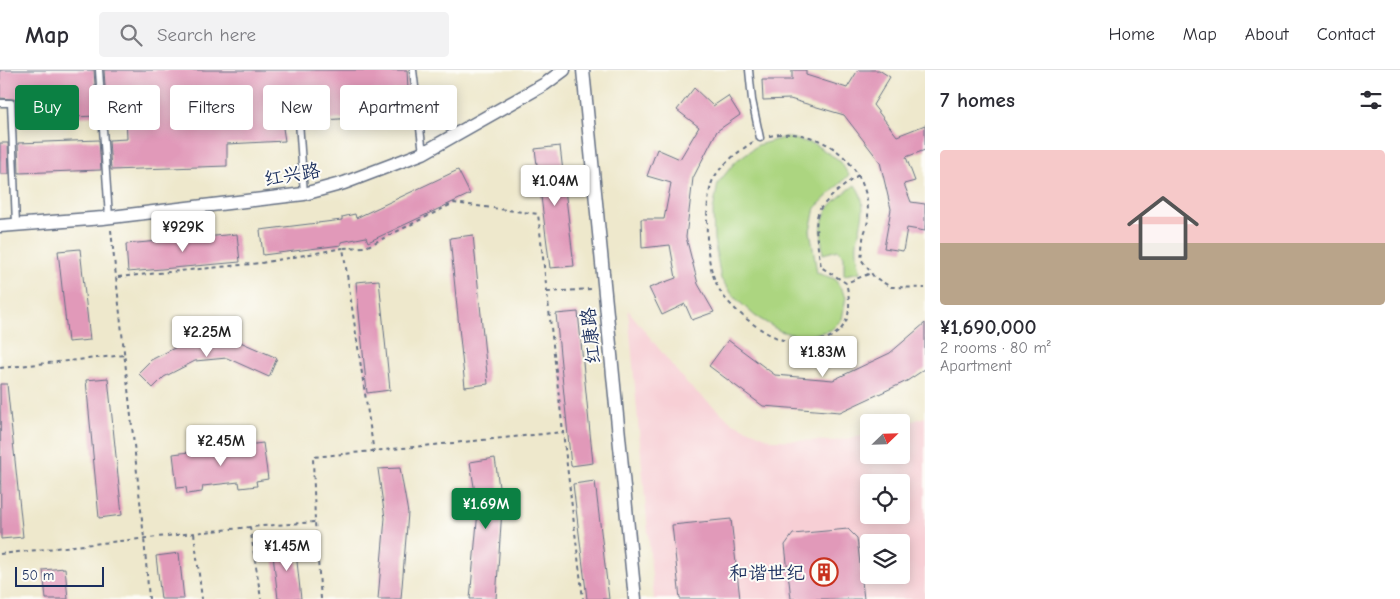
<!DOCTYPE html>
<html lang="en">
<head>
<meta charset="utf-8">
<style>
	:root { --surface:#fff; --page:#f2f2f3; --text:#2b2b33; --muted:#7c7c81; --line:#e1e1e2; --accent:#0b8043 }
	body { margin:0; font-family:"Comic Neue","LXGW WenKai TC",sans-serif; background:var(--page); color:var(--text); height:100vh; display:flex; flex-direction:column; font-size:19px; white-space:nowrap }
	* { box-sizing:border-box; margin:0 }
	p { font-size:16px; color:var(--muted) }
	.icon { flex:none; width:28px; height:28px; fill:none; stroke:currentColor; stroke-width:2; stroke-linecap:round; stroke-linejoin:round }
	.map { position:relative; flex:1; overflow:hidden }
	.drawer { display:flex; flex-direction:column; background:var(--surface); width:475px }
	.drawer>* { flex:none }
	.hud { position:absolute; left:15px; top:15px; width:475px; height:45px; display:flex; gap:10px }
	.needle { width:32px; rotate:67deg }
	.tools { position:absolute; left:860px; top:344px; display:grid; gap:10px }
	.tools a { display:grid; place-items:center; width:50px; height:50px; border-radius:5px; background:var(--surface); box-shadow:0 2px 12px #0003; font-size:25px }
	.scale { position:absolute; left:15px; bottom:12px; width:89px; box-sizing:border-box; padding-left:5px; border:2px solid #1b2f5e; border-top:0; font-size:14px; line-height:18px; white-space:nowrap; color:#1b2f5e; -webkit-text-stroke:4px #fdfcf7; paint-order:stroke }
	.price { position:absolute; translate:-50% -42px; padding:0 11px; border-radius:5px; background:#fff; color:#222; font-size:16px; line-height:32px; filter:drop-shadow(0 1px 2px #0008) }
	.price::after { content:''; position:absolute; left:50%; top:30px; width:15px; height:11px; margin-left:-8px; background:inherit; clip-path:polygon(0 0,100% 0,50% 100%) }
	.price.current { background:var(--accent); color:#fff }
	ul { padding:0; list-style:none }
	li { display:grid; align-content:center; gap:10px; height:265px; padding:0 15px }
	li span { display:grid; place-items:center; height:155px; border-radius:5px; color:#555 }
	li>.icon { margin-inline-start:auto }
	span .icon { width:90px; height:90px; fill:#fffc; stroke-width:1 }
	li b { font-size:21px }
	h2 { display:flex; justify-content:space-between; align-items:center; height:60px; padding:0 15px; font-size:21px }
	.pill { padding:0 18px; border-radius:5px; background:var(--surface); box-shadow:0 2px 12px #0003; font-size:18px; line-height:45px }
	.pill.current { background:var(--accent); color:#fff }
	header { display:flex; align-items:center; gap:30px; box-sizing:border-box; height:70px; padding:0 25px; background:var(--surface); border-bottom:1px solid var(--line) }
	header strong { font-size:24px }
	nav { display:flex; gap:28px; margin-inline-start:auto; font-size:18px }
	.search { width:350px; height:45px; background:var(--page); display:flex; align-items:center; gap:12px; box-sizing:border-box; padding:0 18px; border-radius:5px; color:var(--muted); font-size:19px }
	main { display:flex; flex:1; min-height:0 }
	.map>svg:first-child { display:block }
	.built { fill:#f7cfd5; fill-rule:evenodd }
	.green { fill:#acd580; stroke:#64826f }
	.building { fill:#e199b9 }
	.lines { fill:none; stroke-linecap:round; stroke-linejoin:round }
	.lane-casing { stroke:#657084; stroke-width:9 }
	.street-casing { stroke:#657084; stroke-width:15 }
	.path { stroke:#657084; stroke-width:2; stroke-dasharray:4 4; stroke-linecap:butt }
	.lane { stroke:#fff; stroke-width:6 }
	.street { stroke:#fff; stroke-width:12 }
	.labels { text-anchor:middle; stroke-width:4; stroke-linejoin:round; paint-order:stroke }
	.street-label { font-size:19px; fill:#1b2f5e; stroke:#fdfcf7 }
	.poi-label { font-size:19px; fill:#1b2f5e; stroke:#fdfcf7; text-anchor:end }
</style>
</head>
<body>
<header>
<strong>Map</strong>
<div class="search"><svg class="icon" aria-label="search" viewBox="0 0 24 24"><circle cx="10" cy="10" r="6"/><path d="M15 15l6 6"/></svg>Search here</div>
<nav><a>Home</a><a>Map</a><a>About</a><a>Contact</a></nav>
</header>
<main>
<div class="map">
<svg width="925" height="529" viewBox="0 0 925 529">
	<rect width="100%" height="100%" fill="#fdfcf7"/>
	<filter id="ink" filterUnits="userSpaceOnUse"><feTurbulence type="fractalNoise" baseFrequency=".02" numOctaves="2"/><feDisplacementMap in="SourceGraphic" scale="10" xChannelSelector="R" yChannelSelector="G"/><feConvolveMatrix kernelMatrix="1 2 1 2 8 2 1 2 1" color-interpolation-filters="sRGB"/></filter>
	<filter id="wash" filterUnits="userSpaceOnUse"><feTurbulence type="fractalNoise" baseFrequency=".0096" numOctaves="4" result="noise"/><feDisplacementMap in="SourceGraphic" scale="20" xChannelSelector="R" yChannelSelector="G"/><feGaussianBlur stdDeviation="1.12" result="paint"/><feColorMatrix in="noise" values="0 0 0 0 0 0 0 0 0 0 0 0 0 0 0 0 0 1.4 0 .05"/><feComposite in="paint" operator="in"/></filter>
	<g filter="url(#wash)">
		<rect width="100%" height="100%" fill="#eee8cc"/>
		<path class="built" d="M 628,240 L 687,314 L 733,353 L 773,370 L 834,371 L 869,365 L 869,385 L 901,385 L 901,355 L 925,347 L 925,529 L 654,529 ZM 869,412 L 901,412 L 901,445 L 869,445 ZM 869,472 L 901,472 L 901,505 L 869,505 Z"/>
		<path class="green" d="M 786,67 L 814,74 L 839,90 L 849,105 L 815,138 L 810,160 L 817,203 L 835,209 L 846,227 L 842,249 L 831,260 L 803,267 L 780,261 L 755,246 L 734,227 L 721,209 L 714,170 L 713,141 L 718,113 L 736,91 L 758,75 Z
			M 855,115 C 869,134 861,151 857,172 C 856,182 858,192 861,202 L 844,205 L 844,186 L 838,180 L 823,184 C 818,144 824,138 855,115 Z"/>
		<g id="blocks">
			<path class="building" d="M 0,0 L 94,0 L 97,46 L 24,49 L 23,30 L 0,28 Z
				M 104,0 L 407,0 L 408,19 L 394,20 L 395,29 L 373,30 L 374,47 L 304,51 L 302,47 L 298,46 L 295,48 L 294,53 L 283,58 L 285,71 L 227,74 L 227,96 L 111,100 L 109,70 L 127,69 L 126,45 L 107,46 Z
				M 792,0 L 806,0 L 806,5 L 847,18 L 858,0 L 879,0 L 890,7 L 873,35 L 897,66 L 925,55 L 925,80 L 906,87 L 915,111 L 904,114 L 911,132 L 925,134 L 925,161 L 907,158 L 903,181 L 884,178 L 891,139 L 880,92 L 844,45 L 790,29 L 763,30 L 762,10 L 792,10 Z
				M 694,18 L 713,36 L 728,26 L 740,45 L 717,61 L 693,108 L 686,167 L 698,214 L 714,242 L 692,250 L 685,234 L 662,245 L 649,218 L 676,208 L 670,175 L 642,178 L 641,149 L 664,149 L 671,113 L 647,106 L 657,79 L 680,89 L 699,57 L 677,40 Z
				M 99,70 L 101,100 L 19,103 L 18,73 Z
				M 0,73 L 8,73 L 9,104 L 0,104 Z
				M 560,76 L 574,196 L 550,198 L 535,79 Z
				M 458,100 L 470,124 L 368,172 L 366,167 L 341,172 L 341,175 L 263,185 L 260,160 L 342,150 L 342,147 L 355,144 L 356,148 Z
				M 237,164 L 240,192 L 128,202 L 126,174 Z
				M 473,165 L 488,314 L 465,317 L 450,168 Z
				M 80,179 L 90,270 L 68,272 L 58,181 Z
				M 379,210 L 390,320 L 367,323 L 356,212 Z
				M 578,242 L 593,393 L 571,396 L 556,244 Z
				M 925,253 L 925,299 L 907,311 L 840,342 L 763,336 L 709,296 L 728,270 L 775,305 L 833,310 L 890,283 Z
				M 229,267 L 277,288 L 269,307 L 227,288 L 195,291 L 164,307 L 153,318 L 138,303 L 151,290 L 188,271 Z
				M 108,308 L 122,445 L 99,448 L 86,310 Z
				M 0,314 L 7,314 L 23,467 L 1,469 Z
				M 263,373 L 268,409 L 256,411 L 257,416 L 240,418 L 239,412 L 203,416 L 202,422 L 187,424 L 186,417 L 177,418 L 173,384 Z
				M 495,388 L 502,439 L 496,529 L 470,529 L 478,441 L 470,392 Z
				M 400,398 L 408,443 L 401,529 L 378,529 L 385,448 L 378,399 Z
				M 595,411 L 609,529 L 587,529 L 573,414 Z
				M 731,449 L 740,529 L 680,529 L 672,455 Z
				M 848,459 L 857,468 L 864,529 L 791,529 L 785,475 L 793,464 Z
				M 295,473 L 301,529 L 278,529 L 272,476 Z
				M 179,483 L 184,529 L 161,529 L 156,486 Z
				M 65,498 L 68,529 L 46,529 L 43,500 Z"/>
		</g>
	</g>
	<g filter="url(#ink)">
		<use href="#blocks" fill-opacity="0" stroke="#657084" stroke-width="1"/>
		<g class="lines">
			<g class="lane-casing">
				<path id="lane" d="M 99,0 L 109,147
					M 413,0 L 423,83
					M 749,0 L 752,30 L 760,68
					M 0,33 L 11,33 L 16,154
					M 299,51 L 304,124"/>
			</g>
			<g class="street-casing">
				<path id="street" d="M 583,0 L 635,529
					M 0,156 L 103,148 L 304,124 L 344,113 L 423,83 L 545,14 L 564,0"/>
			</g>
			<path class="path" d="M 769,66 C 811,56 855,82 866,125 C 868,133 869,148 867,155 C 866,160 863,165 863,170 C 862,176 862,183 861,189 L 874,207 L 891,217 L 925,218
				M 753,72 C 739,81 715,99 711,115 C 708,126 707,141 707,152 C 706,177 709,208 725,228 C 738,244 763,264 783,270 C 799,275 828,273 840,260 C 852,248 850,228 846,213
				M 858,105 C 845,115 830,126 820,139 C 812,152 819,182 821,197 L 846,213 L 871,203
				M 111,160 L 144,468 L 149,529
				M 118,207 L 261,193 L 343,178
				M 547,222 L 592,219
				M 0,298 L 125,285
				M 374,383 L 343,178 L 366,177 L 454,133 L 538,144 L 563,362
				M 250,457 L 261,529
				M 194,463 L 202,529
				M 0,484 L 250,457 L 315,452
				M 321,529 L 315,452 L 313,387 L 563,362 L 583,529"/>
			<use href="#lane" class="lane"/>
			<use href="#street" class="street"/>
		</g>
	</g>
	<defs>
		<g id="building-ring" transform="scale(1.4375)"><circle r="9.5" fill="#fdfcf7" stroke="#c8321e" stroke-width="1.5"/><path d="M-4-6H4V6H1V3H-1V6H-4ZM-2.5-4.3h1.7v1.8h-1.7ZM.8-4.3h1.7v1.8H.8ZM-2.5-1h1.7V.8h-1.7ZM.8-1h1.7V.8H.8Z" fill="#c8321e"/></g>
	</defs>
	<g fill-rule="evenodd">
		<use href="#building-ring" x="824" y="502"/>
	</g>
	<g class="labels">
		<g class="street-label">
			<text transform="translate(292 104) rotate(-10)" y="7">红兴路</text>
			<text transform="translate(590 266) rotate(-96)" y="7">红康路</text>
		</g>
		<g class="poi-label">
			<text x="805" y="509">和谐世纪</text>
		</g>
	</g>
</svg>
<div class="tools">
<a><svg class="needle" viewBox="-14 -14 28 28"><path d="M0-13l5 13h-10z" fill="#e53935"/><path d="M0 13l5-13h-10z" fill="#7c7c81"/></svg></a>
<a><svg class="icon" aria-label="locate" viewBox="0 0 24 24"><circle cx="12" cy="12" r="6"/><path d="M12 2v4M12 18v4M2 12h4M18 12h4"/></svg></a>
<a><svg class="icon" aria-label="layers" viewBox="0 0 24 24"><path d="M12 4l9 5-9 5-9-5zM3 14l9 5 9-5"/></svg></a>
</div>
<div class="scale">50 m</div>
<b class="price" style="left:555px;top:137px">¥1.04M</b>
<b class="price" style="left:183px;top:183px">¥929K</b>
<b class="price" style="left:207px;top:288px">¥2.25M</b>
<b class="price" style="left:823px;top:308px">¥1.83M</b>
<b class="price" style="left:221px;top:397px">¥2.45M</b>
<b class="price current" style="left:486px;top:460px">¥1.69M</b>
<b class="price" style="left:287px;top:502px">¥1.45M</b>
<div class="hud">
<a class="pill current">Buy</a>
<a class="pill">Rent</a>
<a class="pill">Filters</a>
<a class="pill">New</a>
<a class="pill">Apartment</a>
</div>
</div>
<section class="drawer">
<h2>7 homes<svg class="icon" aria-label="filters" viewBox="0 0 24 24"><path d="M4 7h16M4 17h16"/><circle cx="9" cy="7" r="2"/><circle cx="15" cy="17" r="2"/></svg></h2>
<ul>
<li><span style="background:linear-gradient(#f6c9c9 60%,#b9a48a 0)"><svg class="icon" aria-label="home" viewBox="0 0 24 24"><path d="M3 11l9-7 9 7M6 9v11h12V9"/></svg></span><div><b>¥1,690,000</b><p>2 rooms · 80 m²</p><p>Apartment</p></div></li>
</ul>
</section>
</main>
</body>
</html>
